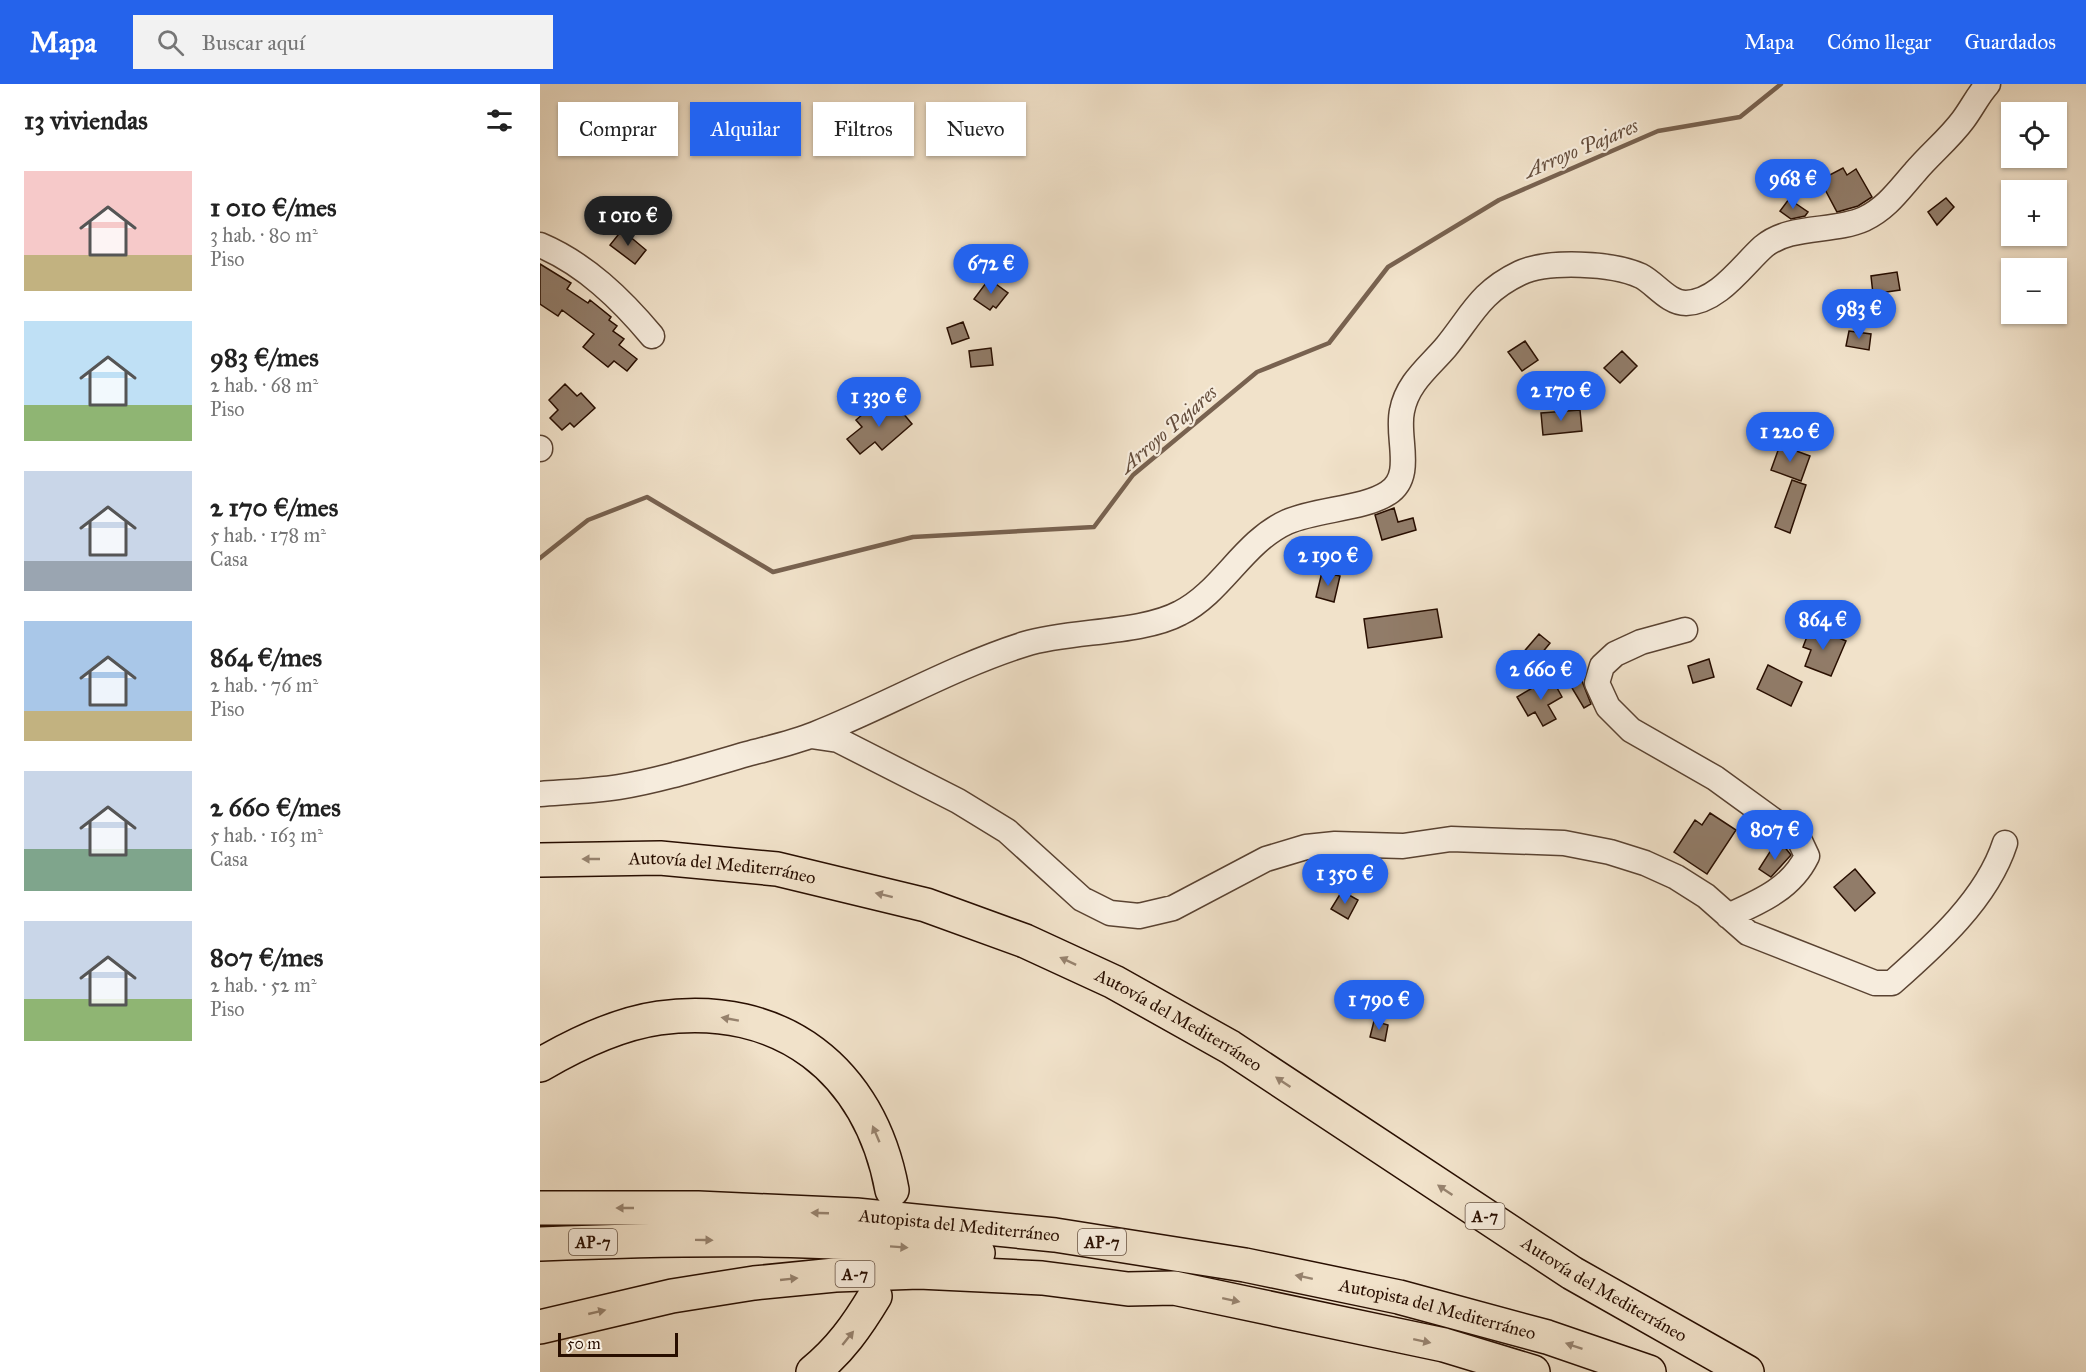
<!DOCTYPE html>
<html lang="es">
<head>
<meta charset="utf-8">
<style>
	:root { --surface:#fff; --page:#f2f2f2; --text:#222; --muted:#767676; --accent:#2563eb }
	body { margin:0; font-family:"IM FELL Great Primer",serif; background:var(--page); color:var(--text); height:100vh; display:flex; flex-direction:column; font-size:22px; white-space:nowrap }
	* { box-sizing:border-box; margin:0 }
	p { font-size:20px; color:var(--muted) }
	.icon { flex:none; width:33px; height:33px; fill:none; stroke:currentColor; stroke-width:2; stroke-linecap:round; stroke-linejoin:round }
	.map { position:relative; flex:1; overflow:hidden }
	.panel { display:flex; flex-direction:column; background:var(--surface); width:540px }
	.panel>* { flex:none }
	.hud { position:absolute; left:18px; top:18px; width:570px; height:54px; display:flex; gap:12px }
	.fabs { position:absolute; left:1461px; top:18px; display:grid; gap:12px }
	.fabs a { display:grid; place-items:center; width:66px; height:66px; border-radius:0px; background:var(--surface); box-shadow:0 2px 4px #0004; font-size:30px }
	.scale { position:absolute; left:18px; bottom:15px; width:120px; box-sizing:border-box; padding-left:6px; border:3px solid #280e00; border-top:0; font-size:16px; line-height:21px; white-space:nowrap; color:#280e00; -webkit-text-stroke:4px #f6ecdd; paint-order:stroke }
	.price { position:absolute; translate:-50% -51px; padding:0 14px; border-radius:21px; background:var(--accent); color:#fff; font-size:20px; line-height:39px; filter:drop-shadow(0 2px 3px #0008) }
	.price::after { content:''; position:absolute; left:50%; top:36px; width:18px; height:14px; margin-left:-9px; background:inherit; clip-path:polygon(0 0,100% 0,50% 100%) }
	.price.selected { background:#222; color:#fff }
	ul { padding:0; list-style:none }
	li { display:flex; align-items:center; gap:18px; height:150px; padding:0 24px }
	li span { display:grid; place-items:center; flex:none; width:168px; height:120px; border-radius:0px; color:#555 }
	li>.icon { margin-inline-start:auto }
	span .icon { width:72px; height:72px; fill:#fffc; stroke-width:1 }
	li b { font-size:26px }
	h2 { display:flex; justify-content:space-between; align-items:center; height:72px; padding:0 24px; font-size:26px }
	.chip { padding:0 21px; border-radius:0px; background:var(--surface); box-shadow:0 2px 4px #0004; font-size:21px; line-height:54px }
	.chip.selected { background:var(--accent); color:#fff }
	header { display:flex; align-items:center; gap:36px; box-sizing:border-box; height:84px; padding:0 30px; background:var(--accent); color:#fff }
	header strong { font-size:28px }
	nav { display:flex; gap:33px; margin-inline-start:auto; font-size:21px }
	.search { width:420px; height:54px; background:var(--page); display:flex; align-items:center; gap:15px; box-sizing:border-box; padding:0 21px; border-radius:0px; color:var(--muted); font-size:22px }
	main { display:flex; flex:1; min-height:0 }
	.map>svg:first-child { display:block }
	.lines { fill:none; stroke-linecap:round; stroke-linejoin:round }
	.stream { stroke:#786250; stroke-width:4.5 }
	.building { fill:#917c69; stroke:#280e00; stroke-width:1.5 }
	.minor-casing { stroke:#5a4332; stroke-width:27 }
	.highway-casing { stroke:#280e00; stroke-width:36 }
	.minor { stroke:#f6ecdd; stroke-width:24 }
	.highway { stroke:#f1e2ca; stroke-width:33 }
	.oneway { fill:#97836f }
	.labels { text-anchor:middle; stroke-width:4.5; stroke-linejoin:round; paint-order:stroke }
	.shield { fill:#f6ecdd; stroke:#665142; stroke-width:1.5 }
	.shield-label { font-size:16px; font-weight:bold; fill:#280e00 }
	.street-label { font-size:18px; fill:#280e00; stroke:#f6ecdd }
	.water-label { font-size:20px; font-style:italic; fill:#644d3c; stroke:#f6ecdd }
</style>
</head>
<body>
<header>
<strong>Mapa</strong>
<div class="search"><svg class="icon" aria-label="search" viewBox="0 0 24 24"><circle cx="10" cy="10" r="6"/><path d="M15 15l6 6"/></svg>Buscar aquí</div>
<nav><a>Mapa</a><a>Cómo llegar</a><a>Guardados</a></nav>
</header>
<main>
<section class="panel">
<h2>13 viviendas<svg class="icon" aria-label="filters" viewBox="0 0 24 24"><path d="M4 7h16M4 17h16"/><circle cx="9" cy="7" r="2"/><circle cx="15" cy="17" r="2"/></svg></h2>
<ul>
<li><span style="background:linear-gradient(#f6c9c9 70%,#c2b280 0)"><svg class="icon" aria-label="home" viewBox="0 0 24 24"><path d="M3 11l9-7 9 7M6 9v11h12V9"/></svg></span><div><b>1 010 €/mes</b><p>3 hab. · 80 m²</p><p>Piso</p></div></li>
<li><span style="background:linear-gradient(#bfe0f5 70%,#8fb573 0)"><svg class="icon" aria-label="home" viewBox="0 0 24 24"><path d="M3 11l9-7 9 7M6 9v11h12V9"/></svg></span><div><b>983 €/mes</b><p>2 hab. · 68 m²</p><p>Piso</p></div></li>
<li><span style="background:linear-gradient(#c9d6e8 75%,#9aa5b1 0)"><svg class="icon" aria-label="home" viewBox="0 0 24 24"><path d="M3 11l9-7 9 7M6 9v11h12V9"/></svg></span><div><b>2 170 €/mes</b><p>5 hab. · 178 m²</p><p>Casa</p></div></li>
<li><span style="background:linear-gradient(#a9c7e8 75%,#c2b280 0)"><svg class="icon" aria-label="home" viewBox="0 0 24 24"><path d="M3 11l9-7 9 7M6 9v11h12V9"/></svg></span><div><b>864 €/mes</b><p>2 hab. · 76 m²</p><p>Piso</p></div></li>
<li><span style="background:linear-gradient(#c9d6e8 65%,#7fa58c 0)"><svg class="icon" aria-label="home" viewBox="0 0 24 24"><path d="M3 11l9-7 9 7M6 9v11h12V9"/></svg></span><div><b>2 660 €/mes</b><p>5 hab. · 163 m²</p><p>Casa</p></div></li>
<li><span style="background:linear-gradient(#c9d6e8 65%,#8fb573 0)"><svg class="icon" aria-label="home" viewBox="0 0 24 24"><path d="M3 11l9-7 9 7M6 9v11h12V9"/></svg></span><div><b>807 €/mes</b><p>2 hab. · 52 m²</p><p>Piso</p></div></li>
</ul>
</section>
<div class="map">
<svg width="1546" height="1288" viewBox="0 0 1546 1288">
	<rect width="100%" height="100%" fill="#f1e2ca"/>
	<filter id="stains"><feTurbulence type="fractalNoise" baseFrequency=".00333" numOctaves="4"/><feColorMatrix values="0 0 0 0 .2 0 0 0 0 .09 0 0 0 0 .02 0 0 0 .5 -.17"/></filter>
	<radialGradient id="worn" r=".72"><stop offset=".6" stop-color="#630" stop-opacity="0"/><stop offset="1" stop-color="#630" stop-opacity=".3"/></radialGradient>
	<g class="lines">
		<path class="stream" d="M 0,474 L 48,436 L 107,413 L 233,488 L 373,453 L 554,443 L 593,391 L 717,288 L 789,259 L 848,183 L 959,116 L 1118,47 L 1200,33 L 1241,0"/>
	</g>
	<path class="building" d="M 1303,84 L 1307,91 L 1316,85 L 1332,113 L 1318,122 L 1297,128 L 1280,96 Z
		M 1406,114 L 1414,123 L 1397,141 L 1388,128 Z
		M 1249,115 L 1268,128 L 1265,132 L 1251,135 L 1240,127 Z
		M 82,146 L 106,166 L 95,180 L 70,161 Z
		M 0,180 L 31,199 L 27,205 L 48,219 L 50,216 L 71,233 L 69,236 L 77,242 L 73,247 L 84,255 L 79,261 L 97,275 L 87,287 L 74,277 L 68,283 L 43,263 L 54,250 L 22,226 L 18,232 L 0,220 Z
		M 1357,188 L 1360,206 L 1333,210 L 1331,192 Z
		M 449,195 L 468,209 L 456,224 L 453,222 L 450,226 L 434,215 Z
		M 423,238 L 429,254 L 412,260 L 407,244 Z
		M 1309,247 L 1331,250 L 1329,266 L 1306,262 Z
		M 985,257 L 998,276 L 982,287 L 968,268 Z
		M 451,264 L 453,281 L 431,283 L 429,267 Z
		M 1082,267 L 1097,282 L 1080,299 L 1064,284 Z
		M 25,300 L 37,312 L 41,309 L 55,324 L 34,343 L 30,339 L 22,346 L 10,334 L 18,326 L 9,316 Z
		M 337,318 L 347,330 L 357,322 L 372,340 L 342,366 L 335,358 L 320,370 L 307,355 L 322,343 L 316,336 Z
		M 1040,326 L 1042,347 L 1003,351 L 1001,329 Z
		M 1240,361 L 1270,372 L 1261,397 L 1231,386 Z
		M 1252,396 L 1266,401 L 1250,449 L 1235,443 Z
		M 854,424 L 858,438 L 873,434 L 876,446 L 842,456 L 835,431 Z
		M 782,488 L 800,492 L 794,518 L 776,513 Z
		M 897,525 L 902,553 L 828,564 L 824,535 Z
		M 1271,542 L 1306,557 L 1291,592 L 1265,582 L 1271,566 L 1263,563 Z
		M 999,550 L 1010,559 L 993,580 L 981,571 Z
		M 1169,575 L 1174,593 L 1153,599 L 1148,582 Z
		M 1228,581 L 1262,598 L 1251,622 L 1217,605 Z
		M 1040,592 L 1051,620 L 1044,624 L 1029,599 Z
		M 1011,593 L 1022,613 L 1008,621 L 1016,635 L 1003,642 L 995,628 L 988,632 L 977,613 Z
		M 1170,729 L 1196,746 L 1167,790 L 1134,768 L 1155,736 L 1162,741 Z
		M 1243,761 L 1251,771 L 1231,793 L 1219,785 L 1233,763 L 1239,767 Z
		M 1315,785 L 1335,809 L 1315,827 L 1294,803 Z
		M 802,807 L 818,816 L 808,835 L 791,825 Z
		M 834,937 L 848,941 L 845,957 L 830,953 Z"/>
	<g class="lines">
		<g class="minor-casing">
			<path id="minor" d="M 0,161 C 45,180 81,215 112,252
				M 0,365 L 0,364
				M 1145,546 L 1101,558 L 1075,570 L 1062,582 L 1057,599 L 1068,623 L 1091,646 L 1175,694 L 1259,755 L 1267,772 C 1251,805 1219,818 1188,832
				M 271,652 L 298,656 L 418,717 L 467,747 L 542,815 L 570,829 L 599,832 L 633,824 L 726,775 L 766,763 L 795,760 L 863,762 L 911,755 L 1024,759 L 1070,768 L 1105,779 L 1136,793 L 1166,812 L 1208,849 L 1335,899 L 1352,899 C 1395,861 1447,815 1465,759
				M 0,710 C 26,708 53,707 79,703 C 122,696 165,682 207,670 C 229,664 253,659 275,650 C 346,622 412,583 485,560 C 530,546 601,550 640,529 C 682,508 703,458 747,438 C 777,425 824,425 848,409 C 875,392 856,353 862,327 C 867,299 889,283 906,263 C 932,231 940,208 980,189 C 1008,176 1073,179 1101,192 C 1115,199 1128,219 1146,219 C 1178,218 1202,182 1223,163 C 1250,140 1293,149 1324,135 C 1347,124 1359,106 1375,88 C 1390,70 1409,55 1423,36 C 1432,24 1438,11 1448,0"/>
		</g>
		<g class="highway-casing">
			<g id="highway">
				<path id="s1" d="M 0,776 L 120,774 L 237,785 L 386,821 L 485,857 L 574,898 L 690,963 L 1032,1189 L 1207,1288"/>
				<path d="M 0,981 C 36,960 77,940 119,934 C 241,917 330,986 352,1106"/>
				<path id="s2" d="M 0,1124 L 158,1124 L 316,1131 L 515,1151 L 705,1181 L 859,1213 L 1007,1253 L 1109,1288"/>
				<path d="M 0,1160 C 145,1154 293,1152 438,1169"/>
				<path d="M 0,1243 L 132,1212 L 214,1199 L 295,1191 L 379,1188 L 502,1194 L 588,1205 L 634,1204 L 904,1261 L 993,1288"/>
				<path d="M 273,1288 C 300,1266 317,1242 335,1212"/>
			</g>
		</g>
		<use href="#minor" class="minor"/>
		<use href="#highway" class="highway"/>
	</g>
	<defs><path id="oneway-solid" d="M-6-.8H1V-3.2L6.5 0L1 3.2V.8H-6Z" transform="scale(1.5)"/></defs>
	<g class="oneway">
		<use href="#oneway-solid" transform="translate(51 775) rotate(180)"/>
		<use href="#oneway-solid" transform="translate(344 811) rotate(-166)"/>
		<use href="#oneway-solid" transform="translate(528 877) rotate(-155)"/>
		<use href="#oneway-solid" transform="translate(190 935) rotate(-170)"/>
		<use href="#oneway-solid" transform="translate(743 998) rotate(-146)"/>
		<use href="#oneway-solid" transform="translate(336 1050) rotate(-113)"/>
		<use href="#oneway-solid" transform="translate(905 1106) rotate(-146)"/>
		<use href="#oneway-solid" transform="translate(85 1124) rotate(-180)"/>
		<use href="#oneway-solid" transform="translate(280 1129) rotate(-178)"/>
		<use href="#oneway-solid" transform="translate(164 1156) rotate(1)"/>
		<use href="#oneway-solid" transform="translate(359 1163) rotate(4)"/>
		<use href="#oneway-solid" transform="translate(764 1193) rotate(-168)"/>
		<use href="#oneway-solid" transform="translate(249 1195) rotate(-6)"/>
		<use href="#oneway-solid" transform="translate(691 1216) rotate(12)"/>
		<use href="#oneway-solid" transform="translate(57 1228) rotate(-13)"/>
		<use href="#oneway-solid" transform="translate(308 1254) rotate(-51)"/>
		<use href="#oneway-solid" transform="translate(882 1257) rotate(12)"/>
		<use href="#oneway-solid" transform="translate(1034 1262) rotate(-161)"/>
	</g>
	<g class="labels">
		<g class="shield">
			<rect x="925.5" y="1119" width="39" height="26" rx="4.5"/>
			<rect x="29" y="1145" width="48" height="26" rx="4.5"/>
			<rect x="538" y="1145" width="48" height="26" rx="4.5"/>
			<rect x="295.5" y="1177" width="39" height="26" rx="4.5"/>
		</g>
		<g class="shield-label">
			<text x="945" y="1138">A-7</text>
			<text x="53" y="1164">AP-7</text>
			<text x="562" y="1164">AP-7</text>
			<text x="315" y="1196">A-7</text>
		</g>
		<g class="street-label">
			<text dy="6" stroke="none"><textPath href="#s1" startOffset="183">Autovía del Mediterráneo</textPath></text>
			<text dy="6" stroke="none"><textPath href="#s1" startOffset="669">Autovía del Mediterráneo</textPath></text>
			<text dy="6" stroke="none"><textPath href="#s2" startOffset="420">Autopista del Mediterráneo</textPath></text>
			<text dy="6" stroke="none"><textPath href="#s1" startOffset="1173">Autovía del Mediterráneo</textPath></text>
			<text dy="6" stroke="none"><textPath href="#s2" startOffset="906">Autopista del Mediterráneo</textPath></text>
		</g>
		<g class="water-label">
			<text transform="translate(1041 64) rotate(-23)" y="7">Arroyo Pajares</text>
			<text transform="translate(628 345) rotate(-41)" y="7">Arroyo Pajares</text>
		</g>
	</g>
	<rect width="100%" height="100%" filter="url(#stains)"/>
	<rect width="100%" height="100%" fill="url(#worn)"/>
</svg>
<div class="fabs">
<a><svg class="icon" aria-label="locate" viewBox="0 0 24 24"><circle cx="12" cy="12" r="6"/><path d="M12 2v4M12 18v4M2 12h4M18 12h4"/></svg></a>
<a>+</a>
<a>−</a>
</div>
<div class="scale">50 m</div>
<b class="price" style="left:1253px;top:126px">968 €</b>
<b class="price selected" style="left:88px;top:163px">1 010 €</b>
<b class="price" style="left:451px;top:211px">672 €</b>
<b class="price" style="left:1319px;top:256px">983 €</b>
<b class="price" style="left:1021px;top:338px">2 170 €</b>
<b class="price" style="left:339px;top:344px">1 330 €</b>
<b class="price" style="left:1250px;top:379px">1 220 €</b>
<b class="price" style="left:788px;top:503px">2 190 €</b>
<b class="price" style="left:1283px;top:567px">864 €</b>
<b class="price" style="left:1001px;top:617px">2 660 €</b>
<b class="price" style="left:1235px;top:777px">807 €</b>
<b class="price" style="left:805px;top:821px">1 350 €</b>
<b class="price" style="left:839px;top:947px">1 790 €</b>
<div class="hud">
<a class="chip">Comprar</a>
<a class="chip selected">Alquilar</a>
<a class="chip">Filtros</a>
<a class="chip">Nuevo</a>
</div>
</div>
</main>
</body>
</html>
